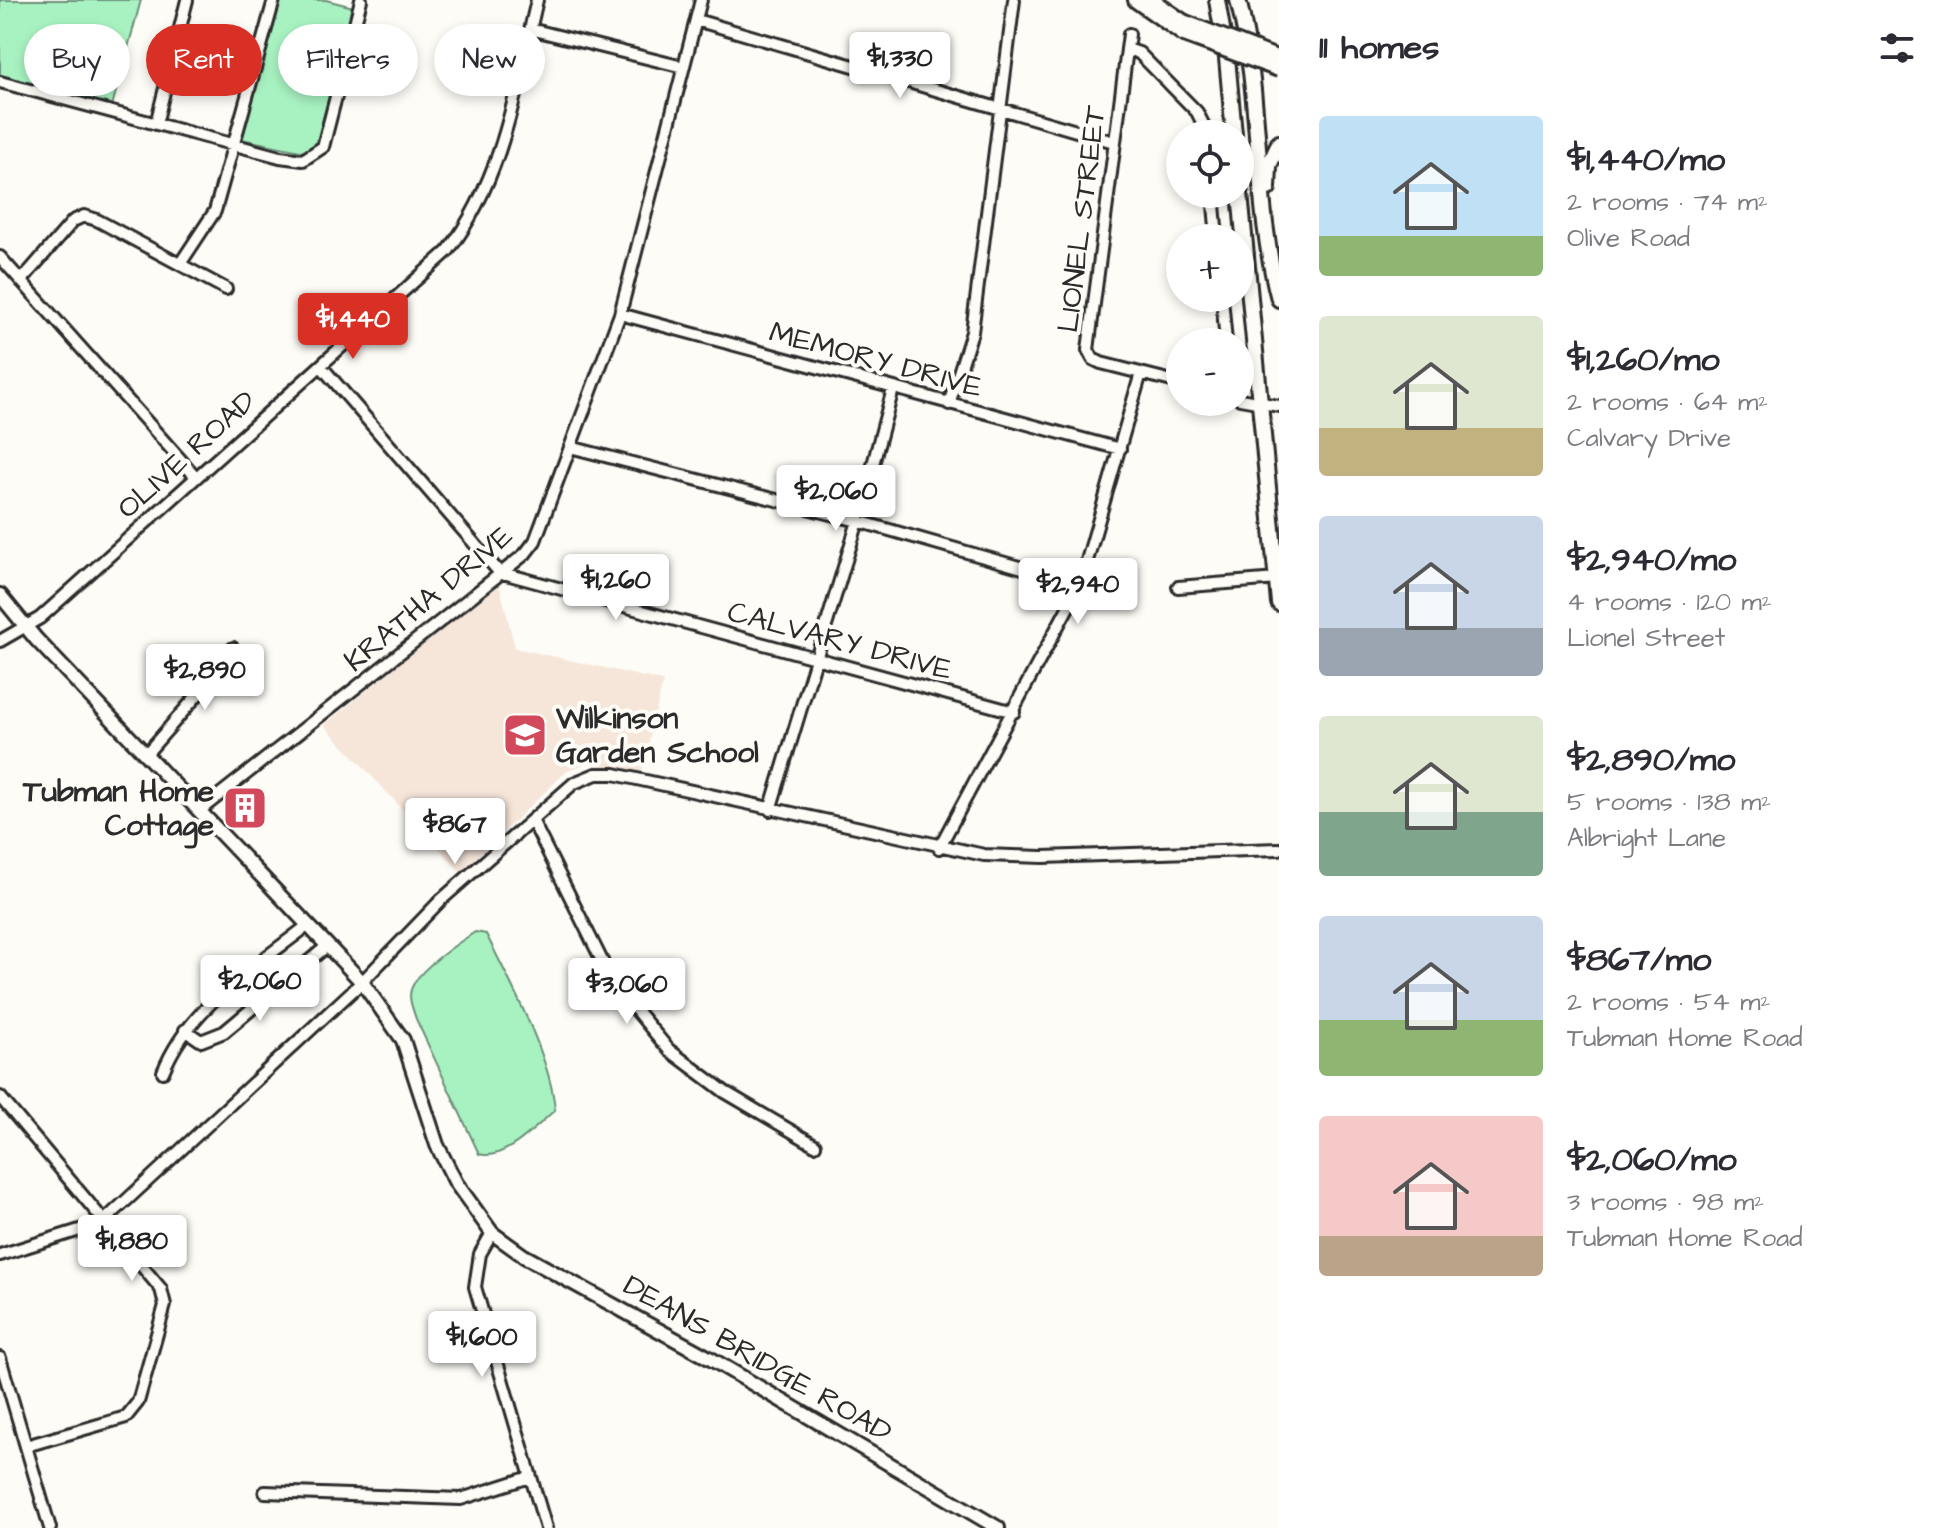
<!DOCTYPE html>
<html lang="en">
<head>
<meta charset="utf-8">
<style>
	:root { --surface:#fff; --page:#f2f2f3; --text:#2b2b33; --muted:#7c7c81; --accent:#d93025 }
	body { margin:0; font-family:"Architects Daughter",sans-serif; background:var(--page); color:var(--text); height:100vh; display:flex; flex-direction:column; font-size:30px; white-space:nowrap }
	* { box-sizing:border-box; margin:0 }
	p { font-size:26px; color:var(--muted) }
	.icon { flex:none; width:44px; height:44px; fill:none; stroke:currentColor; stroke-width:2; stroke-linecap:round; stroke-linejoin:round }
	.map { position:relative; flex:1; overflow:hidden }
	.panel { display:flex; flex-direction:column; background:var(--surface); width:680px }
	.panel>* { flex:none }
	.hud { position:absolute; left:24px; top:24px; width:760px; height:72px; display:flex; gap:16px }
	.tools { position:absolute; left:1166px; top:120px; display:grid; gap:16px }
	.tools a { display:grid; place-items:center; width:88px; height:88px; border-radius:50%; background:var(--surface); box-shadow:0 4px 12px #0003; font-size:40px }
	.price { position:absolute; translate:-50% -68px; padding:0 18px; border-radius:8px; background:#fff; color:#222; font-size:26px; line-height:52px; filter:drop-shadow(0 2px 4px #0008) }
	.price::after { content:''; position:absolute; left:50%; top:48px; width:24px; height:18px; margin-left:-12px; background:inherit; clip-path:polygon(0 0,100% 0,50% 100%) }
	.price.active { background:var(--accent); color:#fff }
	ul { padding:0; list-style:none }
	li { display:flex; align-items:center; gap:24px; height:200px; padding:0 40px }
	li span { display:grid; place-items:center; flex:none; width:224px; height:160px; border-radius:8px; color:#555 }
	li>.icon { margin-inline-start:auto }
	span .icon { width:96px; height:96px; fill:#fffc; stroke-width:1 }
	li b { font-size:34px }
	h2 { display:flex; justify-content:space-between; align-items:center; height:96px; padding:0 40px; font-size:34px }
	.pill { padding:0 28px; border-radius:36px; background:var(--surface); box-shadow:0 4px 12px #0003; font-size:28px; line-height:72px }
	.pill.active { background:var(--accent); color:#fff }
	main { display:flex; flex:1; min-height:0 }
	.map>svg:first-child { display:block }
	.built { fill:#f6e6da }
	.green { fill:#a8f2c1; stroke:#6a8e76; stroke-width:2 }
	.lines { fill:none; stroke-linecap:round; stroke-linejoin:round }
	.minor-casing { stroke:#2b2b2b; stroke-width:16 }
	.major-casing { stroke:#2b2b2b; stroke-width:18 }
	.highway-casing { stroke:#2b2b2b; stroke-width:20 }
	.minor { stroke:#fdfcf7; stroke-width:10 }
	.major { stroke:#fdfcf7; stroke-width:12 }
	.highway { stroke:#fdfcf7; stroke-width:14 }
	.highway-bridge-casing { stroke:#2b2b2b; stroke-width:20; stroke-linecap:butt }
	.highway-bridge { stroke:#fdfcf7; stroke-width:14 }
	.labels { text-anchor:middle; stroke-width:8; stroke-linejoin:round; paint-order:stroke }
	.street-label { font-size:30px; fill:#2b2b2b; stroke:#fdfcf7 }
	.poi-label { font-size:30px; font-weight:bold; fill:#2b2b2b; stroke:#fdfcf7; text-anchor:start }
</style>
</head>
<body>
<main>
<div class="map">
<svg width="1279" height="1528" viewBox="0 0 1279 1528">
	<rect width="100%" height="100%" fill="#fdfcf7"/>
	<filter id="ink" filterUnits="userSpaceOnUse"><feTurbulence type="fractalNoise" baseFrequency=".0125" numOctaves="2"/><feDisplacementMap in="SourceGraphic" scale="16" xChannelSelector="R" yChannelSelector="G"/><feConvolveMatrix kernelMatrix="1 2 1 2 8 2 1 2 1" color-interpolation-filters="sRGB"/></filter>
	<g filter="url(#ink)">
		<path class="built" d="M 499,583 L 515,648 L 663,681 L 642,772 L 588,763 L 568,770 L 461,872 L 324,725 Z"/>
		<path class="green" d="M 0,0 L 141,0 L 112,106 L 0,75 Z
			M 281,0 L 326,0 L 353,7 L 316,145 L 305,152 L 241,139 Z
			M 475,932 L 486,934 C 510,982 551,1057 555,1110 C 536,1126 505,1161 479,1154 L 416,1019 C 413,1009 407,997 412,987 C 420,968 458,943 475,932 Z"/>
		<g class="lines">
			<g class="minor-casing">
				<path id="minor" d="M 696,20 L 1114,142
					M 530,29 L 683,67
					M 1129,34 L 1088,350 L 1093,359 L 1101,363 L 1180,383
					M 1127,49 L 1139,53 L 1197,112 L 1208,134
					M 0,82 L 280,157 L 303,160 L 323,147 L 361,0
					M 156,124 L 187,0
					M 1213,194 L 1217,238
					M 0,257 L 196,477
					M 180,264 L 215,211 L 274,0
					M 21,281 L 73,221 L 84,216 L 97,220 L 226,289
					M 1222,298 L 1226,342
					M 620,314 L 1120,449
					M 321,366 L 499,572 L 1014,712
					M 1240,399 L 1279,406
					M 949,404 L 972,332 L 1014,0
					M 570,447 L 858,521 L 1110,593
					M 1178,587 L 1277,579
					M 0,641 L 40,618 L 448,251 C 504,177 516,88 537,0
					M 147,753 L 214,676 L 233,648
					M 770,810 L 858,521 L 893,389
					M 199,811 L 466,601 L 525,554 L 535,541 L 620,314 L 701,0
					M 533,822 L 612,981 L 669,1050 L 725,1092 L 815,1145
					M 939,848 L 1080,585 L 1141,373
					M 185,1030 L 201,1041 L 224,1032 L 327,946
					M 163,1072 C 189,1006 254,968 307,926
					M 0,1097 L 161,1289 L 165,1305 L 138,1402 L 126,1417 L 26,1446
					M 492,1233 L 480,1254 L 475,1287 L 546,1528
					M 0,1255 L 102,1223 L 362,982 L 441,900 L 574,783 L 596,774 L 614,774 L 984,855 L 1043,857 L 1279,849
					M 0,1358 L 50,1528
					M 265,1492 L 461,1499 L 530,1477"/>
			</g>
			<g class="major-casing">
				<path id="major" d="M 0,595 L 36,639 L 362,982 L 403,1040 L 437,1145 L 456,1183 L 492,1233 L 524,1256 L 711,1359 L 998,1528"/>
			</g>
			<g class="highway-casing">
				<path id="highway" d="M 1136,0 L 1184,34
					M 1151,0 L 1183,22
					M 1217,0 L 1227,58 L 1234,134
					M 1238,0 C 1263,98 1253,201 1279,299
					M 1268,188 L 1269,166 L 1279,143
					M 1240,193 L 1279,603"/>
			</g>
			<use href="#minor" class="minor"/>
			<use href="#major" class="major"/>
			<use href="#highway" class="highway"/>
			<g class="highway-bridge-casing">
				<path id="highway-bridge" d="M 1183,22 L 1279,59
					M 1184,34 L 1279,69"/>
			</g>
			<use href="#highway-bridge" class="highway-bridge"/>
		</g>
	</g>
	<defs>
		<g id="school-square" transform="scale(2.3)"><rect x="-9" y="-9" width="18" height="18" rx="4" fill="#d1495b" stroke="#fdfcf7"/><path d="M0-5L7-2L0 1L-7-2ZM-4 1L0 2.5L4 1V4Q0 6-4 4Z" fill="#fff"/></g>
		<g id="building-square" transform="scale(2.3)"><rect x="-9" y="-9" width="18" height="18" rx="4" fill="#d1495b" stroke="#fdfcf7"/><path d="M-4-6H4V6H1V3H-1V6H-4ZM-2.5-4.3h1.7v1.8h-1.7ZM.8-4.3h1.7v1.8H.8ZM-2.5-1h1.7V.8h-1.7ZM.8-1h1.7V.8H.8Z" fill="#fff"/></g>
	</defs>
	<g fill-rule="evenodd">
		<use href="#school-square" x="525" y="735"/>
		<use href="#building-square" x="245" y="808"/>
	</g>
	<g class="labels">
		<g class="street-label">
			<text transform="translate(1081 219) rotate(-83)" y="10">LIONEL STREET</text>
			<text transform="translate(876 359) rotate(15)" y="10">MEMORY DRIVE</text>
			<text transform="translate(186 454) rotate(-42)" y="10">OLIVE ROAD</text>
			<text transform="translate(428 598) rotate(-40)" y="10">KRATHA DRIVE</text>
			<text transform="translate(840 640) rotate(15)" y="10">CALVARY DRIVE</text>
			<text transform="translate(758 1358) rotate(30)" y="10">DEANS BRIDGE ROAD</text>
		</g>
		<g class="poi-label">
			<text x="556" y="728">Wilkinson<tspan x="556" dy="34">Garden School</tspan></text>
			<text x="214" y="801" text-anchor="end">Tubman Home<tspan x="214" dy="34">Cottage</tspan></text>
		</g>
	</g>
</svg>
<div class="tools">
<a><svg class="icon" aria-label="locate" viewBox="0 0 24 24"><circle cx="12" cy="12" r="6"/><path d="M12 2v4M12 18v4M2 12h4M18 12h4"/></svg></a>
<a>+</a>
<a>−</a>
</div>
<b class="price" style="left:900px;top:100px">$1,330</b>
<b class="price active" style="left:353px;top:361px">$1,440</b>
<b class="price" style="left:836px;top:533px">$2,060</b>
<b class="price" style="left:616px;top:622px">$1,260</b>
<b class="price" style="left:1078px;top:626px">$2,940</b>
<b class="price" style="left:205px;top:712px">$2,890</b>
<b class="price" style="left:455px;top:866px">$867</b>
<b class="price" style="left:260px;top:1023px">$2,060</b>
<b class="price" style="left:627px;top:1026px">$3,060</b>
<b class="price" style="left:132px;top:1283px">$1,880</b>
<b class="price" style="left:482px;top:1379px">$1,600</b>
<div class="hud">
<a class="pill">Buy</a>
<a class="pill active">Rent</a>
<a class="pill">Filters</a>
<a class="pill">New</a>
</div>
</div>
<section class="panel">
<h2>11 homes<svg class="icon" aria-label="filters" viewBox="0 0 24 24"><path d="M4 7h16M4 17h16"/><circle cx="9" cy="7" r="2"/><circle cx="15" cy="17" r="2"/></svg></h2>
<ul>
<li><span style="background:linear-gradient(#bfe0f5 75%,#8fb573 0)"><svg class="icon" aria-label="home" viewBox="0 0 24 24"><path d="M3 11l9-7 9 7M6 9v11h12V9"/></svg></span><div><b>$1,440/mo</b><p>2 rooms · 74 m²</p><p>Olive Road</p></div></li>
<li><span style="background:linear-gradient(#dfe7d0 70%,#c2b280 0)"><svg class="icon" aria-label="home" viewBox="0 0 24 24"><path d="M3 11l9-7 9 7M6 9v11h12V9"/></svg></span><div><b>$1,260/mo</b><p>2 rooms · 64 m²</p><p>Calvary Drive</p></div></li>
<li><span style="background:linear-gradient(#c9d6e8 70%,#9aa5b1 0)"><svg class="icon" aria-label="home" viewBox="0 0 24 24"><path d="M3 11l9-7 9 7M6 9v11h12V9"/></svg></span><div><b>$2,940/mo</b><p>4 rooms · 120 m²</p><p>Lionel Street</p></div></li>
<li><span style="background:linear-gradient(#dfe7d0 60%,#7fa58c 0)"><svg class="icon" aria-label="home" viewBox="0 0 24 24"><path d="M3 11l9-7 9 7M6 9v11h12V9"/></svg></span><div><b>$2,890/mo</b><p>5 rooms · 138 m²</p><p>Albright Lane</p></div></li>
<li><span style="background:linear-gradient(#c9d6e8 65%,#8fb573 0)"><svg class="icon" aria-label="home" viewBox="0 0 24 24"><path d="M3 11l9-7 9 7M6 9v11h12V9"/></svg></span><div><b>$867/mo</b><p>2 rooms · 54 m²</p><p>Tubman Home Road</p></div></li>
<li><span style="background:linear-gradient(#f6c9c9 75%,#b9a48a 0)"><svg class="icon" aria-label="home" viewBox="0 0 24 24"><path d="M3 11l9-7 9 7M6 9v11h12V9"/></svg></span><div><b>$2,060/mo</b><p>3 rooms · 98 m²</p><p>Tubman Home Road</p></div></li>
</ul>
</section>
</main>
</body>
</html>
